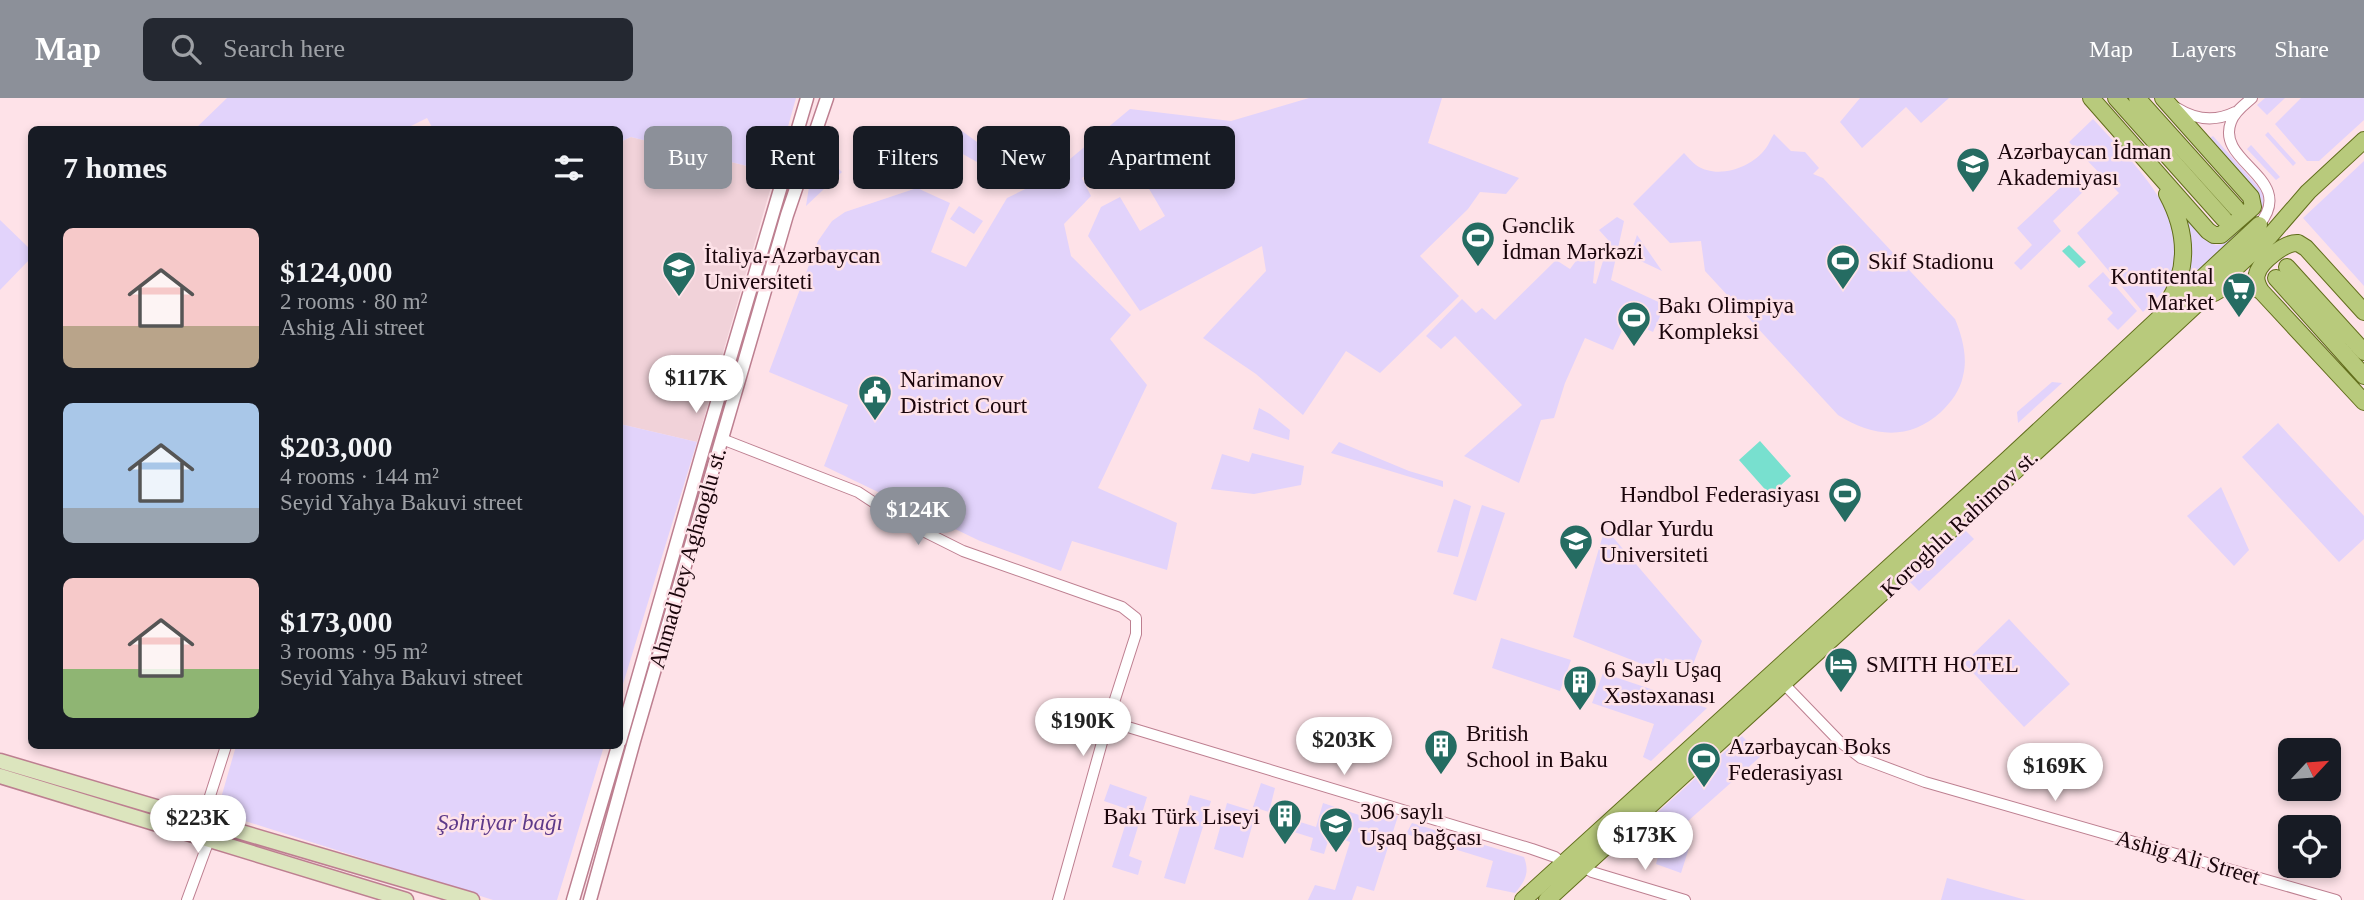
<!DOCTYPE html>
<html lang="en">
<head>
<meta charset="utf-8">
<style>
	:root { --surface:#171b24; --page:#242831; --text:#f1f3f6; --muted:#9ea1a6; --accent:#8c9099 }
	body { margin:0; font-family:Georgia,serif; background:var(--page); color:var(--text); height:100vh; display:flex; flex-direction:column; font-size:26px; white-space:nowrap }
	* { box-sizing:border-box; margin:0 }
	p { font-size:23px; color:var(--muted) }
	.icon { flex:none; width:38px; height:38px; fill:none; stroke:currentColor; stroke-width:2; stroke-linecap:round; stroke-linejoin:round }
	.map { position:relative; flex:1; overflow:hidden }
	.side { position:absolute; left:28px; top:28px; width:595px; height:623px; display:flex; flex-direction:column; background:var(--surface); border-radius:10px; box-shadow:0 4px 10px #0003 }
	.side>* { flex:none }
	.guide { position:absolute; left:644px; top:28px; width:665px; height:63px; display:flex; gap:14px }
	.needle { width:46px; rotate:64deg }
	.tools { position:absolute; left:2278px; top:640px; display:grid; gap:14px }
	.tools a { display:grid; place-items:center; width:63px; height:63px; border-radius:10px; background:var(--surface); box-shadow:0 4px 10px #0003; font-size:35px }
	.price { position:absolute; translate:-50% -60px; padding:0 16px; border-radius:24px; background:#fff; color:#222; font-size:23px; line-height:46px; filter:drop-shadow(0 2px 4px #0008) }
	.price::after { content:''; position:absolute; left:50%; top:42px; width:21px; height:16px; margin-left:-10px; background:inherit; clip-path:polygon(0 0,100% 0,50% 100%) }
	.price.on { background:var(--accent); color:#fff }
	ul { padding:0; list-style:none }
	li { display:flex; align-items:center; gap:21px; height:175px; padding:0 35px }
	li span { display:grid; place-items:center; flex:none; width:196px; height:140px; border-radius:10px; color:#555 }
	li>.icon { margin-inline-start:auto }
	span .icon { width:84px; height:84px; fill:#fffc; stroke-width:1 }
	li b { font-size:30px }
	h2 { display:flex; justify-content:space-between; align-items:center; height:84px; padding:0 35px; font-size:30px }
	.chip { padding:0 24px; border-radius:10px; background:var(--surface); box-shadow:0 4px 10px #0003; font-size:24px; line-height:63px }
	.chip.on { background:var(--accent); color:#fff }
	header { display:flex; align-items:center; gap:42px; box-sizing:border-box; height:98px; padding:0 35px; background:var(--accent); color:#fff }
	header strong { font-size:33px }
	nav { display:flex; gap:38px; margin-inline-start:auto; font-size:24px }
	.search { width:490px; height:63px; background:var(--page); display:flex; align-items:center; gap:18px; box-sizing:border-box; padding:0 24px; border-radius:10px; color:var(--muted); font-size:26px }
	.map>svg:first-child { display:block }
	.built { fill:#f1d2d9 }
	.green { fill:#e2d3fb }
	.water { fill:#78e0cf }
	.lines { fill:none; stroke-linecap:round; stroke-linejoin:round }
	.minor-casing { stroke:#bd7f90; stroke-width:12 }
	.tertiary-casing { stroke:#bd7f90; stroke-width:15 }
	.secondary-casing { stroke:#bd7f90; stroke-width:17 }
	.primary-casing { stroke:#626e1c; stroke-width:18 }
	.minor { stroke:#fff; stroke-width:10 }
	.tertiary { stroke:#fff; stroke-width:12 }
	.secondary { stroke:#dce5be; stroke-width:14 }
	.primary { stroke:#b8ca7c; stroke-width:16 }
	.labels { text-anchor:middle; stroke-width:5; stroke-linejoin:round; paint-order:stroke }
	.poi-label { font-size:23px; fill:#1a050b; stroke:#fee2e8; text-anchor:start }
	.street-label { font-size:23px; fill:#1a050b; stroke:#fee2e8 }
	.park-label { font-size:23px; font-style:italic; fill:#5d3989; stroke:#fee2e8 }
</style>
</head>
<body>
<header>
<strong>Map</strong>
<div class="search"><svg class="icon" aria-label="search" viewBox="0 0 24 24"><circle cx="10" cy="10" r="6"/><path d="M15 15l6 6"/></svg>Search here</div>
<nav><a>Map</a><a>Layers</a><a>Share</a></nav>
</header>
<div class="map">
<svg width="2364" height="802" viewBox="0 0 2364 802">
	<rect width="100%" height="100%" fill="#fee2e8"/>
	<path class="built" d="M 631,39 L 775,75 L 697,344 L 620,326 L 620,44 Z"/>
	<path class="green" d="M 227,0 L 796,0 L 775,75 L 631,39 L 620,44 L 620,32 L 433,31 L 427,20 L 405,31 L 195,31 Z
		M 1309,0 L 1442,0 L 1428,45 L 1519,80 L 1506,96 L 1480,94 L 1468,111 L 1420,158 L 1459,198 L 1380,275 L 1346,253 L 1303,317 L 1256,276 L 1203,240 L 1266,173 L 1262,148 L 1140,213 L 1088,138 L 1101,109 L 1120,99 L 1140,133 L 1165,118 L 1148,89 L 1180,74 L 1182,44 L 1143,36 L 1082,80 L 1091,98 L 1064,126 L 1071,158 L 1131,217 L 1110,241 L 1147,287 L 1098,390 L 1177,425 L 1167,472 L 1072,443 L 1061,473 L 980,443 L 824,368 L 848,307 L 769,274 L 818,143 L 832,123 L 845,114 L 917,90 L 950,105 L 931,154 L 966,169 L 1007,100 L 1046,81 L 1130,11 L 1231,23 Z
		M 1860,0 L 1949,0 L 1921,25 L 1906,9 L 1862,50 L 1840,24 Z
		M 2265,0 L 2285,0 L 2267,17 L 2257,7 Z
		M 2301,0 L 2364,0 L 2364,22 L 2319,63 L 2307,63 L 2275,26 Z
		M 2093,21 C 2129,61 2202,126 2168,186 C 2162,196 2151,206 2143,214 L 2077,135 L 2119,95 L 2069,44 Z
		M 955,28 L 1017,73 L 1011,83 L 943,45 Z
		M 2268,34 L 2296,65 L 2293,68 L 2265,37 Z
		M 1774,36 L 1791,53 L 1805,54 L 1819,70 L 1813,76 L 1823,80 L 1955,221 C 1962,238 1968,259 1963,278 C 1960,293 1951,304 1941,314 C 1909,343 1873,339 1838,317 L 1705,173 L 1701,143 L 1670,145 L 1633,106 L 1684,55 C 1688,59 1692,64 1696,67 C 1717,82 1752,70 1766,50 C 1769,46 1771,40 1774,36 Z
		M 2213,38 L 2262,93 L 2265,110 L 2185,187 C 2194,160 2191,145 2186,118 L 2211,145 L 2216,147 L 2223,146 C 2238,132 2263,118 2259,96 L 2210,40 Z
		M 2251,47 L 2280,79 L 2276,82 L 2247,51 Z
		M 829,62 L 842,74 L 806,108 L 809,89 Z
		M 2364,63 L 2364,188 L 2303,120 Z
		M 2077,74 L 2090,87 L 2053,123 L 2061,133 L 2021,172 L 2014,165 L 2032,147 L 2017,130 Z
		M 959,108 L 983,123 L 974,136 L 950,121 Z
		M 1617,119 L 1624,123 L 1611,182 L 1665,207 L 1653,234 L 1627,222 L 1613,252 L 1585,240 L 1565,285 L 1554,320 L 1541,322 L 1519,385 L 1464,358 L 1522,307 L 1455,238 L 1441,251 L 1426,238 L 1462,201 L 1476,215 L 1482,210 L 1495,222 L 1556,162 L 1570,171 L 1587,148 L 1596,152 L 1593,185 L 1596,186 L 1609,143 L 1599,132 Z
		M 0,122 L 29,150 L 29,162 L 0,192 Z
		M 1637,137 L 1662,173 L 1630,158 Z
		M 2103,174 L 2137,213 L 2118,232 L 2107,221 L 2113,215 L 2088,188 Z
		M 2052,284 L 2062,285 L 2018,325 L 2017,314 Z
		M 1259,310 L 1270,316 L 1290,332 L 1289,342 L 1253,331 Z
		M 2278,325 L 2364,418 L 2364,441 L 2339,464 L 2242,359 Z
		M 620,326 L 697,344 L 620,596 Z
		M 1339,344 L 1409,373 L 1443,383 L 1443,389 L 1331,355 Z
		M 1252,355 L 1304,368 L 1301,387 L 1254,396 L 1211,391 L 1222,356 L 1249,364 Z
		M 2221,389 L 2249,452 L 2234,468 L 2187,418 Z
		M 1454,401 L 1471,408 L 1458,459 L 1437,454 Z
		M 1482,407 L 1505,415 L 1476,503 L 1453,496 Z
		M 1605,430 L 1702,543 L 1692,569 L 1665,560 L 1660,573 L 1573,539 Z
		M 1964,431 L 1974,441 L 1919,493 L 1908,482 Z
		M 2009,521 L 2070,586 L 2024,629 L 1964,565 Z
		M 1501,540 L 1571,562 L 1560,593 L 1492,570 Z
		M 1603,575 L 1707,610 L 1651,663 L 1643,659 L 1654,626 L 1592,605 Z
		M 1742,638 L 1761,658 L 1679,731 L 1680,747 L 1689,750 L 1681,775 L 1656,766 L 1663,741 L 1647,724 Z
		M 236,648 L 604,648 L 557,802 L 493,802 L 217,714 Z
		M 1261,685 L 1275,690 L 1269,714 L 1253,709 Z
		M 1110,686 L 1147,699 L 1129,758 L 1142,763 L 1138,777 L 1112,769 L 1130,712 L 1104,703 Z
		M 1190,697 L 1211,703 L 1185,786 L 1164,780 Z
		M 1227,705 L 1256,714 L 1243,760 L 1214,751 Z
		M 1323,705 L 1368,720 L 1374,710 L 1398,718 L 1374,793 L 1357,788 L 1352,802 L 1308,802 L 1315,787 L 1335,792 L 1350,744 L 1330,737 L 1324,756 L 1310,752 L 1313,740 L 1294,734 L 1297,723 L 1316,729 Z
		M 1412,725 L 1524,759 C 1530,775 1525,783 1515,795 L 1486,789 L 1493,763 L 1406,736 Z
		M 1947,780 L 2026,802 L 1941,802 Z"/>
	<path class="water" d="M 2069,147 L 2086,164 L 2079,170 L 2062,153 Z
		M 1760,343 L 1791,378 L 1770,397 L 1739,362 Z"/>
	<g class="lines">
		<g class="minor-casing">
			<path id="minor" d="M 2252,0 C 2244,7 2234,14 2231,24 C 2215,65 2298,80 2259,127
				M 2177,10 C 2196,22 2215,24 2235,14
				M 722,341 L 858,394 L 899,421 L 963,453 L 1122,509 L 1136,520 L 1136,536 L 1108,623 L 1058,802
				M 1784,586 L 1839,643 L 1861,660 L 1925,684 L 2336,802
				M 1108,623 L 1532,751 L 1555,759 L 1563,766
				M 202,723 L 226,648
				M 1584,769 L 1592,774 L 1685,802
				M 187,802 L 209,742"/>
		</g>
		<g class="tertiary-casing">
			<path id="tertiary" d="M 620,643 L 703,352 L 807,0
				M 573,802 L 618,648
				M 590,802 L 634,643 L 787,117 L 827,0"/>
		</g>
		<g class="secondary-casing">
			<path id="secondary" d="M 0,663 L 472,802
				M 0,678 L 406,802"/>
		</g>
		<g class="primary-casing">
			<path id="primary" d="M 2091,0 L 2208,133 L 2214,137 L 2221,137 L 2253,109 L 2251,99 L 2163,0
				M 2116,0 L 2224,121
				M 2137,0 L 2236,110
				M 2287,169 L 2364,254
				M 2276,180 L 2364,278
				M 2214,195 C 2231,185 2244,184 2261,193
				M 2167,206 C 2190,170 2187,133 2167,96
				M 2364,214 L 2306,150 L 2298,145 C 2285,144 2260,164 2257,176 C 2255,182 2258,188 2261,193 L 2364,304
				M 1523,802 L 2007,362 L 2259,127
				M 1547,802 L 2171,230 L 2269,139 L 2308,94 L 2364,42"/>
		</g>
		<use href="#minor" class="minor"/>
		<use href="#tertiary" class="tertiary"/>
		<use href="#secondary" class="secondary"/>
		<use href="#primary" class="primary"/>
	</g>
	<defs>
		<g id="university-pin" transform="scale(1.75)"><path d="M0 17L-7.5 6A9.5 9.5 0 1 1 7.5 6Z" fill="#256c62" stroke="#fee2e8"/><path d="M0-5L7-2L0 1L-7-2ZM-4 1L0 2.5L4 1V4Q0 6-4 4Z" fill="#fff"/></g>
		<g id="stadium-pin" transform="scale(1.75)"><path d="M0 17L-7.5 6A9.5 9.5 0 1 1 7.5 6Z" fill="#256c62" stroke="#fee2e8"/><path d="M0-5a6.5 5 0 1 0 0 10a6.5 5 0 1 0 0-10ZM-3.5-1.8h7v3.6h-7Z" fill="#fff"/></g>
		<g id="supermarket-pin" transform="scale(1.75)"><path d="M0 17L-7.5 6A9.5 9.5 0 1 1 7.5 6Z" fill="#256c62" stroke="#fee2e8"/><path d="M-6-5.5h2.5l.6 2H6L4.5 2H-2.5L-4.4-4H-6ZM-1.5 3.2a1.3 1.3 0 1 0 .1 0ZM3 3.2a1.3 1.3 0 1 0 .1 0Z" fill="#fff"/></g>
		<g id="civic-pin" transform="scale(1.75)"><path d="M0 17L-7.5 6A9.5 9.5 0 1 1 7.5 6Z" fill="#256c62" stroke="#fee2e8"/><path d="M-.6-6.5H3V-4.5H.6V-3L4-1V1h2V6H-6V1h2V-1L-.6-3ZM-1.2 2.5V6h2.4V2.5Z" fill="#fff"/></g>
		<g id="hotel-pin" transform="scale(1.75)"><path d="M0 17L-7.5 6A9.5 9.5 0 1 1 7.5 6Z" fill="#256c62" stroke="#fee2e8"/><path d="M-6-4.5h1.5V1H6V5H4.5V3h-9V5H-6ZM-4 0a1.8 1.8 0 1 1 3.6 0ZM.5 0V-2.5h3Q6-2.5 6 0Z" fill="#fff"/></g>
		<g id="building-pin" transform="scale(1.75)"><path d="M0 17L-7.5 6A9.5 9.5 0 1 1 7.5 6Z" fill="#256c62" stroke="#fee2e8"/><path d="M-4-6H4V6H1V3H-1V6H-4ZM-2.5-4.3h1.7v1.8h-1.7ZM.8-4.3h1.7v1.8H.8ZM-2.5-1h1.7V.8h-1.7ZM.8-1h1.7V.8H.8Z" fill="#fff"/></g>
		<g id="school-pin" transform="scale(1.75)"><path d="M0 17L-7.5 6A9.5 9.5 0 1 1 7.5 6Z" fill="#256c62" stroke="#fee2e8"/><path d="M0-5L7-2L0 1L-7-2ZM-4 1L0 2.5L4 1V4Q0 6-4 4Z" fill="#fff"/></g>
	</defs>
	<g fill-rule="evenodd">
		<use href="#university-pin" x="1973" y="66"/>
		<use href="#stadium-pin" x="1478" y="140"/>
		<use href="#stadium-pin" x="1843" y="163"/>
		<use href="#university-pin" x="679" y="170"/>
		<use href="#supermarket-pin" x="2239" y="191"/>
		<use href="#stadium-pin" x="1634" y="220"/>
		<use href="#civic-pin" x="875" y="294"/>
		<use href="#stadium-pin" x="1845" y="396"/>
		<use href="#university-pin" x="1576" y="443"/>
		<use href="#hotel-pin" x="1841" y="566"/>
		<use href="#building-pin" x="1580" y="584"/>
		<use href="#building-pin" x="1441" y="648"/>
		<use href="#stadium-pin" x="1704" y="661"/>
		<use href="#building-pin" x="1285" y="718"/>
		<use href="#school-pin" x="1336" y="726"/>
	</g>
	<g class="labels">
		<g class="poi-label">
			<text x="1997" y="61">Azərbaycan İdman<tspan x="1997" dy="26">Akademiyası</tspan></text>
			<text x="1502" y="135">Gənclik<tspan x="1502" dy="26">İdman Mərkəzi</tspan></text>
			<text x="704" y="165">İtaliya-Azərbaycan<tspan x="704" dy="26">Universiteti</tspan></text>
			<text x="1868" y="171">Skif Stadionu</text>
			<text x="2214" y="186" text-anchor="end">Kontitental<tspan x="2214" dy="26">Market</tspan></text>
			<text x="1658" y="215">Bakı Olimpiya<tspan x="1658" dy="26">Kompleksi</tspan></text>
			<text x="900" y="289">Narimanov<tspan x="900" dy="26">District Court</tspan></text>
			<text x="1820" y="404" text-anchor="end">Həndbol Federasiyası</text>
			<text x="1600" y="438">Odlar Yurdu<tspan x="1600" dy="26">Universiteti</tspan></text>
			<text x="1866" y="574">SMITH HOTEL</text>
			<text x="1604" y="579">6 Saylı Uşaq<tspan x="1604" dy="26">Xəstəxanası</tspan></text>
			<text x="1466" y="643">British<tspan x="1466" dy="26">School in Baku</tspan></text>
			<text x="1728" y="656">Azərbaycan Boks<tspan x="1728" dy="26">Federasiyası</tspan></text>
			<text x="1360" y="721">306 saylı<tspan x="1360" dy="26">Uşaq bağçası</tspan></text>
			<text x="1260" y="726" text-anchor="end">Bakı Türk Liseyi</text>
		</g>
		<g class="street-label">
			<text transform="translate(1959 425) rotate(-43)" y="8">Koroghlu Rahimov st.</text>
			<text transform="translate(687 460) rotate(-74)" y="8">Ahmad bey Aghaoglu st.</text>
			<text transform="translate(2188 759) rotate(16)" y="8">Ashig Ali Street</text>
		</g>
		<g class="park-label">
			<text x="500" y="732">Şəhriyar bağı</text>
		</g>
	</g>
</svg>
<div class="tools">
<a><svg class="needle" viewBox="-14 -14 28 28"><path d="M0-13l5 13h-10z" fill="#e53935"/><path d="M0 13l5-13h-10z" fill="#9ea1a6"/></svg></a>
<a><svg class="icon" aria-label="locate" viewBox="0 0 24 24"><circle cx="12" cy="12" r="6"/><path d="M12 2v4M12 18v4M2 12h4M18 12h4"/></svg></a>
</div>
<b class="price" style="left:696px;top:317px">$117K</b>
<b class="price on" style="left:918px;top:449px">$124K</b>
<b class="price" style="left:1083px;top:660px">$190K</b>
<b class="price" style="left:1344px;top:679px">$203K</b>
<b class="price" style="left:2055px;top:705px">$169K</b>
<b class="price" style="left:198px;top:757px">$223K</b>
<b class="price" style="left:1645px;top:774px">$173K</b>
<div class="guide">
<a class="chip on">Buy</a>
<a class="chip">Rent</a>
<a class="chip">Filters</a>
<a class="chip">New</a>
<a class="chip">Apartment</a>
</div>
<section class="side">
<h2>7 homes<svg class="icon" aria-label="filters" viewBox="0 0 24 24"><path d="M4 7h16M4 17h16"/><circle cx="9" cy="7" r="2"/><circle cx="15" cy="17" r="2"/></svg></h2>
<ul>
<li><span style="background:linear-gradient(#f6c9c9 70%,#b9a48a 0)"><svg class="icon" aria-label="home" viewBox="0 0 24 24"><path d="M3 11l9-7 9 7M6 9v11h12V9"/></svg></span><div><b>$124,000</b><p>2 rooms · 80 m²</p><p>Ashig Ali street</p></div></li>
<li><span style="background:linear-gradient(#a9c7e8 75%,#9aa5b1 0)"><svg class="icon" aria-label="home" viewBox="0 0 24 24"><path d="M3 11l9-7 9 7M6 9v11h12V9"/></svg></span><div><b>$203,000</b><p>4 rooms · 144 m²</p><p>Seyid Yahya Bakuvi street</p></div></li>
<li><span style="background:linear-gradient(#f6c9c9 65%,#8fb573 0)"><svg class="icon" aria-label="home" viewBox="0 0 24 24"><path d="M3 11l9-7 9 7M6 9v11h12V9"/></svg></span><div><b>$173,000</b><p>3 rooms · 95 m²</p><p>Seyid Yahya Bakuvi street</p></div></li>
</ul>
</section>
</div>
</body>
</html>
